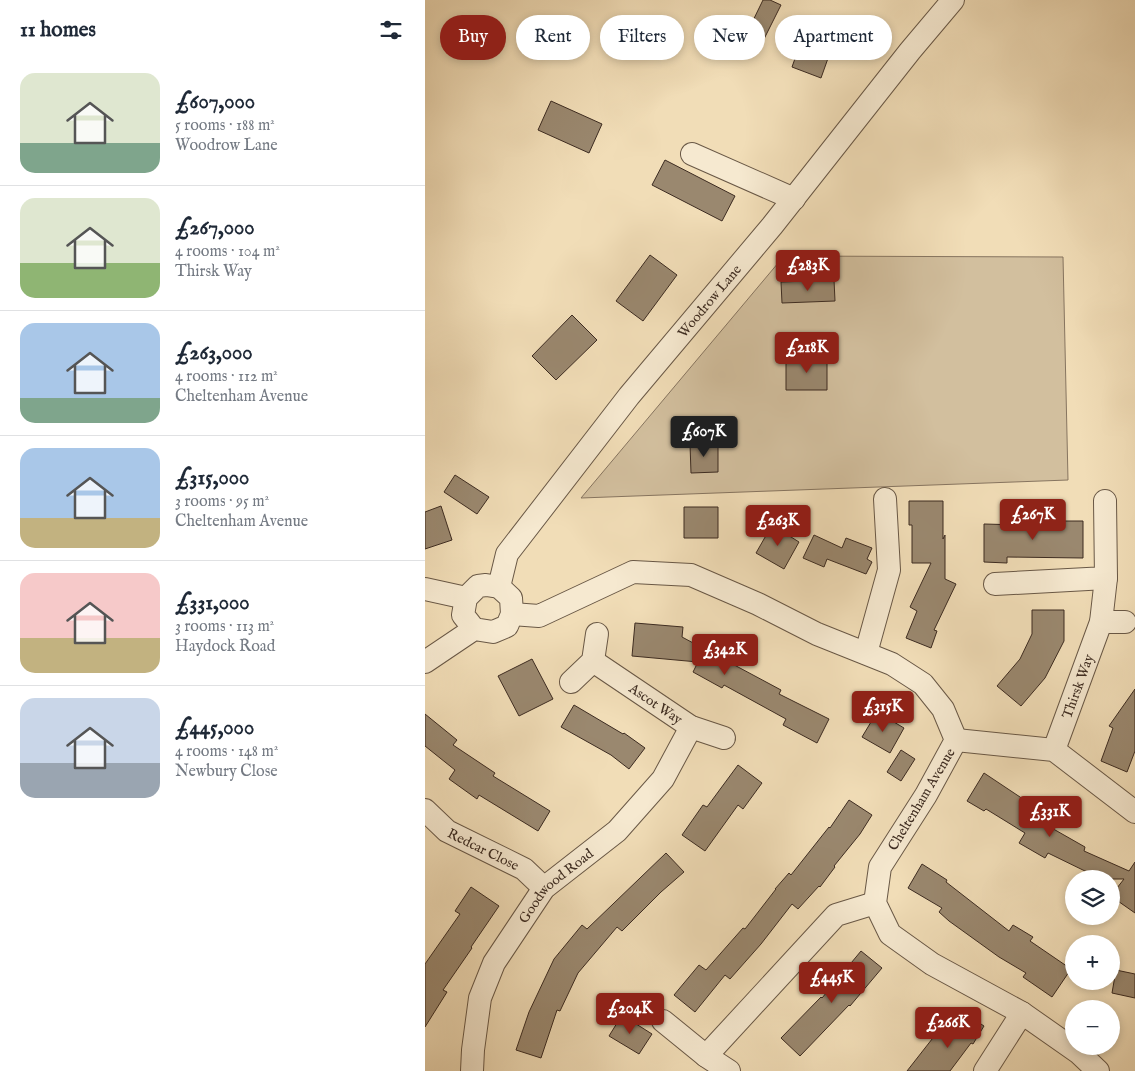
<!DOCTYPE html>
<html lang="en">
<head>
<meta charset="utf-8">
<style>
	:root { --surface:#fff; --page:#f2f2f3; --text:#1f2937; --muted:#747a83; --line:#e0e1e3; --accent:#8f2418 }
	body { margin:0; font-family:"IM FELL English",serif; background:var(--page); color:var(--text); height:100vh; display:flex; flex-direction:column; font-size:19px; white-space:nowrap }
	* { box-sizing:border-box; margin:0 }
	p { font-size:16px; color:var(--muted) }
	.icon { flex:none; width:28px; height:28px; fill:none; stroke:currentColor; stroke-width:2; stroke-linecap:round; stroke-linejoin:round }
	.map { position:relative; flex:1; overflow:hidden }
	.drawer { display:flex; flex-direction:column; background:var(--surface); width:425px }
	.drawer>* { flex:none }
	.top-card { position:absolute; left:15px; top:15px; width:475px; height:45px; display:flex; gap:10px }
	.tools { position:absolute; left:640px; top:870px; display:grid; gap:10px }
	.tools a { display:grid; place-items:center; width:55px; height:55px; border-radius:50%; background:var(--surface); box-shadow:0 2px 8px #0003; font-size:25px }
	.price { position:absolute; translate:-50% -42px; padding:0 11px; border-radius:5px; background:var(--accent); color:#fff; font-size:16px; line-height:32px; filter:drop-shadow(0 1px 2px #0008) }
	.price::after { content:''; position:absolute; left:50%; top:30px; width:15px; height:11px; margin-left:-8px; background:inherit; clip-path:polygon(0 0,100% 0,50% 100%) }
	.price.selected { background:#222; color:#fff }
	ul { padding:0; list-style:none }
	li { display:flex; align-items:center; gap:15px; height:125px; padding:0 20px }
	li+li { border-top:1px solid var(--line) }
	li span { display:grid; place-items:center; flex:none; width:140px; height:100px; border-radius:15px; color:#555 }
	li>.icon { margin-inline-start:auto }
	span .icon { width:60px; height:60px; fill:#fffc; stroke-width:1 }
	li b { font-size:21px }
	h2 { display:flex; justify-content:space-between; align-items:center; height:60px; padding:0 20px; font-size:21px }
	.chip { padding:0 18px; border-radius:22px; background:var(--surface); box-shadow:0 2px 8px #0003; font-size:18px; line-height:45px }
	.chip.selected { background:var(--accent); color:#fff }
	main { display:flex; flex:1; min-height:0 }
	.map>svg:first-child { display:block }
	.green { fill:#d2bf9e; stroke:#877560 }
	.building { fill:#9a886f; stroke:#3c2b21 }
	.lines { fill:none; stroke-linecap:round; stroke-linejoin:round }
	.minor-casing { stroke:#695846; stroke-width:24 }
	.minor { stroke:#f6e9d0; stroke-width:22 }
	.labels { text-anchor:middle; stroke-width:4; stroke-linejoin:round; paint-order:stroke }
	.street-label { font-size:14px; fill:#3c2b21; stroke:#f6e9d0 }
</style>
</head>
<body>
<main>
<section class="drawer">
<h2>11 homes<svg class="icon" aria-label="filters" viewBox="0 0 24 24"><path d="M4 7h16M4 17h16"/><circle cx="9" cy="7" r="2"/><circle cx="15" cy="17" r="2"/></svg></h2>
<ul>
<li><span style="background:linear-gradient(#dfe7d0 70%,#7fa58c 0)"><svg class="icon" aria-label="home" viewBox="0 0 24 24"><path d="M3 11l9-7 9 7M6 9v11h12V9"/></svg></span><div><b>£607,000</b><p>5 rooms · 188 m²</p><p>Woodrow Lane</p></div></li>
<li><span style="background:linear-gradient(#dfe7d0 65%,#8fb573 0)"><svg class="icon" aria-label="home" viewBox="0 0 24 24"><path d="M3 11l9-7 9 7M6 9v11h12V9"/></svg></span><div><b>£267,000</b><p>4 rooms · 104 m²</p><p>Thirsk Way</p></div></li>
<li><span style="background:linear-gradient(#a9c7e8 75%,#7fa58c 0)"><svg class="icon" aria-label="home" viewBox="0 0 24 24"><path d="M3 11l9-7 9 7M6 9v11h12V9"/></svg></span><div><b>£263,000</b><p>4 rooms · 112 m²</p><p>Cheltenham Avenue</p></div></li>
<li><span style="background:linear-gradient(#a9c7e8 70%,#c2b280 0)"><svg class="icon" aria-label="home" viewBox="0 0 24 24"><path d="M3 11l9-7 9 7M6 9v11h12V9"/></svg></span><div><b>£315,000</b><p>3 rooms · 95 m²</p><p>Cheltenham Avenue</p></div></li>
<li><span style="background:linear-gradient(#f6c9c9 65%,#c2b280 0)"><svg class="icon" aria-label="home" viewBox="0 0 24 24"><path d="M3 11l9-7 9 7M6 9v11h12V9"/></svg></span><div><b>£331,000</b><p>3 rooms · 113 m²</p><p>Haydock Road</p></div></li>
<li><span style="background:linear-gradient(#c9d6e8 65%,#9aa5b1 0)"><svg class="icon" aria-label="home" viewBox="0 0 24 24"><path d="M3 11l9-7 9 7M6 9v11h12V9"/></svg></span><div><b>£445,000</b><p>4 rooms · 148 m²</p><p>Newbury Close</p></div></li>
</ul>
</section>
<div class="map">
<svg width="710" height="1071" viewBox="0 0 710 1071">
	<rect width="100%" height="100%" fill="#f1ddb7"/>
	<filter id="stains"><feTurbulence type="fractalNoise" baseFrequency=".004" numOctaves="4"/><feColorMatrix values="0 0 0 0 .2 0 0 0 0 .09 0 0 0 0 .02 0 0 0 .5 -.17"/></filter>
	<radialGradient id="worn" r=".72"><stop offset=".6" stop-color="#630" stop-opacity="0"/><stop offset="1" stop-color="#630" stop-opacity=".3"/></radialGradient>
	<path class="green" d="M 359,256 L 638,257 L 643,480 L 156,498 Z"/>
	<path class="building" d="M 338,0 L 345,0 L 356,5 L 336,45 L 320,37 Z
		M 378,36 L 407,47 L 396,78 L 367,67 Z
		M 126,101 L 177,124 L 164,153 L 113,130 Z
		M 240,160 L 310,196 L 297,221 L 227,185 Z
		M 225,255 L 252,275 L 218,321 L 191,301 Z
		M 409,280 L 410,301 L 357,303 L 356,282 Z
		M 147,315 L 172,340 L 131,380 L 107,356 Z
		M 361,358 L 402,358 L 402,390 L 361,390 Z
		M 293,443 L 293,472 L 266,473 L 265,444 Z
		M 30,475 L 64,497 L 52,514 L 19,492 Z
		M 484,501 L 518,501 L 518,539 L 520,535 L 520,579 L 531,584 L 509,630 L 512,631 L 506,648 L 481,638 L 492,611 L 485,607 L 506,563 L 487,563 L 487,525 L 484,525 Z
		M 16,506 L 27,540 L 0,549 L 0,512 Z
		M 259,507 L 293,507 L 293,538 L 259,538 Z
		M 632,521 L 658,521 L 658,558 L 582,557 L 582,563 L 559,562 L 559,524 L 632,526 Z
		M 347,525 L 374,542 L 359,569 L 331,553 Z
		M 389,535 L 417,548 L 421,538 L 447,548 L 442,559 L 447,562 L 441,574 L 402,559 L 399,567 L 378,558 Z
		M 607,610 L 639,610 L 639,641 L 620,678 L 596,706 L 572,686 L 595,659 L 607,634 Z
		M 210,623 L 258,627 L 257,637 L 356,690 L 354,694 L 404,719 L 392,743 L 358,725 L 361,719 L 299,685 L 297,688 L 268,672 L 273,662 L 207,656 Z
		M 107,659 L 128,699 L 94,716 L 73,676 Z
		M 710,689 L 710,751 L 702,772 L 676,761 L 688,728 L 684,726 Z
		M 149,705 L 198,734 L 199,733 L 220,748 L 204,769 L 186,755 L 136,727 Z
		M 452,712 L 479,728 L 465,753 L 437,737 Z
		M 0,714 L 32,740 L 28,745 L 70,773 L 68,776 L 125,811 L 113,831 L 54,795 L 52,799 L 24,779 L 30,770 L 0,746 Z
		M 476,750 L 490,759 L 476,781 L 462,772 Z
		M 313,765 L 337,783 L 318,809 L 313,805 L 280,851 L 257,835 L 278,805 L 282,807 Z
		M 559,773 L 607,805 L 602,814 L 660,847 L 659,851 L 704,871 L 710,862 L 710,913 L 690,899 L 692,888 L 699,879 L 659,879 L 662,872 L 623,853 L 620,858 L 594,843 L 600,833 L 561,809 L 559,811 L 542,801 Z
		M 424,800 L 447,815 L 435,834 L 409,866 L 410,867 L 395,887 L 394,886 L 373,909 L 367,904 L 336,944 L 305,979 L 300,975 L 270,1012 L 249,995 L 274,965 L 281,970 L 318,928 L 320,929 L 351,889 L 350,889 L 364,873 L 366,875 L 404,827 L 405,828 Z
		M 241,853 L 259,872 L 236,892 L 197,931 L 192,927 L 153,973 L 135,1011 L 132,1010 L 116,1058 L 91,1050 L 104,1012 L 129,959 L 157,925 L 162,929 Z
		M 497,864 L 522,880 L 521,882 L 584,931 L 588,925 L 608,937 L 605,941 L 646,969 L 627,997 L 598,977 L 601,973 L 574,957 L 524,921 L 514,912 L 517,908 L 483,888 Z
		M 46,887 L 74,906 L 46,947 L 47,948 L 18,990 L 22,992 L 0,1027 L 0,964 L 35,914 L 30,911 Z
		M 436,951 L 457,968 L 425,1006 L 424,1005 L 375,1056 L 356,1038 L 396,997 L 397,998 Z
		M 691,970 L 710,974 L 710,998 L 687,993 Z
		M 197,1015 L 227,1034 L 214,1054 L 184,1036 Z
		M 542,1015 L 559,1026 L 548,1044 L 546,1043 L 525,1071 L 482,1071 L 511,1034 L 524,1043 Z"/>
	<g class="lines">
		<g class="minor-casing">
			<g id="minor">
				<path d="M 267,154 L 369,199"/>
				<path d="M 570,584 L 681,578 L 680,501"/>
				<path id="s1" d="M 74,587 L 82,554 L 204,396 L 347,226 L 485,51 L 528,0"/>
				<path d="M 0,589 L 41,598"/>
				<path d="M 87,614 L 114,616 L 208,572 L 266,575 L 333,604 L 392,634 L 467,664 L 498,684 L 518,709 L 531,740 L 501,795 L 455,867 L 450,903 L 465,934 L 507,964 L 597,1013 L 654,1053 L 673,1071"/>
				<path d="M 676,622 L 700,622"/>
				<path d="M 441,653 L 464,570 L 460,499"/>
				<path id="s2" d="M 168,661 L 266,727 L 299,738"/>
				<path d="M 0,662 L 49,629 L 68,632 L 82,626 L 87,614 L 86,598 L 74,587 L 61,585 L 53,586 L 41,598 L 38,615 L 49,629"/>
				<path d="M 146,682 L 168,661 L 172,634"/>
				<path d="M 531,740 L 629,750 L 710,812"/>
				<path id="s3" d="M 629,750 L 676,622 L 681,578"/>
				<path id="s4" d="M 0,810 L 22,831 L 99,869 L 119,888"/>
				<path d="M 238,1021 L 281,1056 L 411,915 L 450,903"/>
				<path d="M 281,1056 L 304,1071"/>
				<path id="s5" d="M 47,1071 L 48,1050 L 55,998 L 69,963 L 119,888 L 192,831 L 238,779 L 266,727"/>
				<path d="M 560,1071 L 597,1013"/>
			</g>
		</g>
		<use href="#minor" class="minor"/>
	</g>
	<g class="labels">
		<g class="street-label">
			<text dy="5" stroke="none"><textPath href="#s1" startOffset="358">Woodrow Lane</textPath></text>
			<text dy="5" stroke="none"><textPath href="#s3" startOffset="68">Thirsk Way</textPath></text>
			<text dy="5" stroke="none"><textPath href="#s2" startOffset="76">Ascot Way</textPath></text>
			<text transform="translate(496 799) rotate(-59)" y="5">Cheltenham Avenue</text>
			<text dy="5" stroke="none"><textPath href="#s4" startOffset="71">Redcar Close</textPath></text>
			<text dy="5" stroke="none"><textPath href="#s5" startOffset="211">Goodwood Road</textPath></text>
		</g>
	</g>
	<rect width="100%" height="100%" filter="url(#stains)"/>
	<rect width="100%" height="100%" fill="url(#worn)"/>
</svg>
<div class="tools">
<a><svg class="icon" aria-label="layers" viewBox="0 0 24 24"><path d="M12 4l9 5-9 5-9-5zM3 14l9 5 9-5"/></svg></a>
<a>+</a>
<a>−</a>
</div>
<b class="price" style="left:383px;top:292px">£283K</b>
<b class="price" style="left:382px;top:374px">£218K</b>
<b class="price selected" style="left:279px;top:458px">£607K</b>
<b class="price" style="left:608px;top:541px">£267K</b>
<b class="price" style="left:353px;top:547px">£263K</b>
<b class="price" style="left:300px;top:676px">£342K</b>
<b class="price" style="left:458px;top:733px">£315K</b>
<b class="price" style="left:625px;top:838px">£331K</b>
<b class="price" style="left:407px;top:1004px">£445K</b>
<b class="price" style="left:205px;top:1035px">£204K</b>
<b class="price" style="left:523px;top:1049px">£266K</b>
<div class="top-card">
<a class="chip selected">Buy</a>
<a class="chip">Rent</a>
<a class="chip">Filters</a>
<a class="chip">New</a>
<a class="chip">Apartment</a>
</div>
</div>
</main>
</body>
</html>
